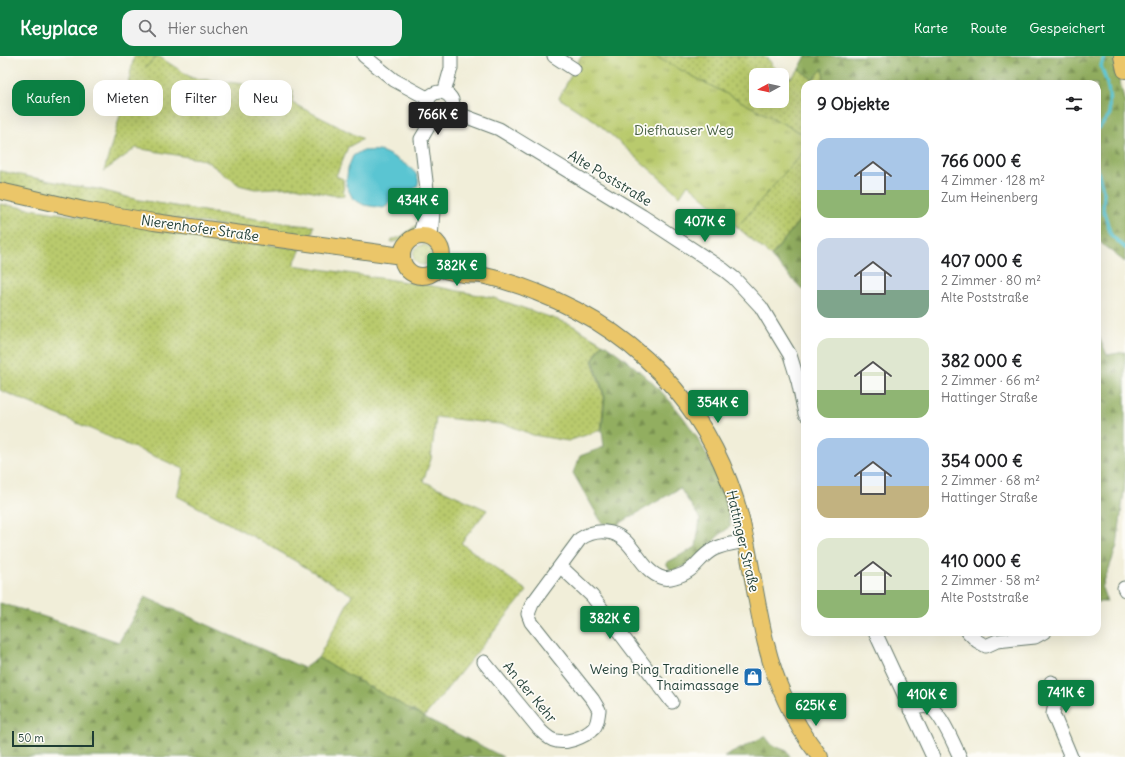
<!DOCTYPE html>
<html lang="de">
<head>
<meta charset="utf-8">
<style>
	:root { --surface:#fff; --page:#f2f2f2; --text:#202124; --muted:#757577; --accent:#0b8043 }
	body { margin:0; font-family:Delius,sans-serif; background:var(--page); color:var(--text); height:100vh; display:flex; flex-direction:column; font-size:15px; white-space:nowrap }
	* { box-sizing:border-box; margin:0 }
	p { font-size:13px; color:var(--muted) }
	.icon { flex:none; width:22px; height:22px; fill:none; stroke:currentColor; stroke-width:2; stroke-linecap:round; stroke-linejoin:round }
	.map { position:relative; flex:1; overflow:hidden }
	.side { position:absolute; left:801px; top:24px; width:300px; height:556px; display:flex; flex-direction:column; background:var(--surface); border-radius:12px; box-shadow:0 4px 16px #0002 }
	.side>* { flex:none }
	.guide { position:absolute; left:12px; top:24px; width:380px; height:36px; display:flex; gap:8px }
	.needle { width:26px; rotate:262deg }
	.tools { position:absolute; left:749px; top:12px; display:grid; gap:8px }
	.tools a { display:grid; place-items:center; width:40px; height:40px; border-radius:8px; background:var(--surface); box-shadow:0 4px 16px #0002; font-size:20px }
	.scale { position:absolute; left:12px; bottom:10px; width:82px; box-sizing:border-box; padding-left:4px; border:2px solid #1f3d34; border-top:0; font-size:11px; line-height:14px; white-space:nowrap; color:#1f3d34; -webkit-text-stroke:3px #fdfcf7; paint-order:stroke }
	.price { position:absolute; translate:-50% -34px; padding:0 9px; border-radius:4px; background:var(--accent); color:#fff; font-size:13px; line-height:26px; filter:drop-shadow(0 1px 2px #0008) }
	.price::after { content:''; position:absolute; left:50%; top:24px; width:12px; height:9px; margin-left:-6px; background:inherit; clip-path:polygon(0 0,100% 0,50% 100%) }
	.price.selected { background:#222; color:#fff }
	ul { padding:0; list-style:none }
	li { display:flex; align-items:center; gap:12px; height:100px; padding:0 16px }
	li span { display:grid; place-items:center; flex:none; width:112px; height:80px; border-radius:12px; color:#555 }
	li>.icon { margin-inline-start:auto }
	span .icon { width:48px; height:48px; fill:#fffc; stroke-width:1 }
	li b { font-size:17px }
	h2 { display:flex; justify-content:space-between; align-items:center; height:48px; padding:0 16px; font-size:17px }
	.tag { padding:0 14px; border-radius:12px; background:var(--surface); box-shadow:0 4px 16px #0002; font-size:14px; line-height:36px }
	.tag.selected { background:var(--accent); color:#fff }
	header { display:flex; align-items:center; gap:24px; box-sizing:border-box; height:56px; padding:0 20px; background:var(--accent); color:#fff }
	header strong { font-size:19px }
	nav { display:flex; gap:22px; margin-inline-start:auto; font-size:14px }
	.search { width:280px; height:36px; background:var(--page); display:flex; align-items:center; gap:10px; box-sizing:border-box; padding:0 14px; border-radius:12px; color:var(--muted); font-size:15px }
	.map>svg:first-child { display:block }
	.grass { fill:url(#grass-dots); stroke:#6c8450 }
	.forest { fill:url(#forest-firs); stroke:#58764a }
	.park { fill:url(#park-tufts); stroke:#6c8450 }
	.water { fill:#5ac5d2; stroke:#3c8183 }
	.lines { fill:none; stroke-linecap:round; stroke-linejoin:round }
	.stream { stroke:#5ac5d2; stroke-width:3.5 }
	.minor-casing { stroke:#687b6e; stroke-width:15 }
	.major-casing { stroke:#687b6e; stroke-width:18 }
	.minor { stroke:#fff; stroke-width:13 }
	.major { stroke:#ebc669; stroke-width:16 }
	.labels { text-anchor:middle; stroke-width:3.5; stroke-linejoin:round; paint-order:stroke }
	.park-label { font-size:14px; fill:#466042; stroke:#fdfcf7 }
	.street-label { font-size:14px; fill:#1f3d34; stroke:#fdfcf7 }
	.poi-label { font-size:14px; fill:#1f3d34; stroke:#fdfcf7; text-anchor:end }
</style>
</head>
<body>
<header>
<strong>Keyplace</strong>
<div class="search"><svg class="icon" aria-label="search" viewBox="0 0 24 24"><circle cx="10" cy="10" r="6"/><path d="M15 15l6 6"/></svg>Hier suchen</div>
<nav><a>Karte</a><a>Route</a><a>Gespeichert</a></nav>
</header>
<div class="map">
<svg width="1125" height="701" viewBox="0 0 1125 701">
	<defs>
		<pattern id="grass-dots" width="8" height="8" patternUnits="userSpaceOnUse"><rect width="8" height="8" fill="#b9ca6d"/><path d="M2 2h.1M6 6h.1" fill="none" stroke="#96a55a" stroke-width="1.8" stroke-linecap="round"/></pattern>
		<pattern id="forest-firs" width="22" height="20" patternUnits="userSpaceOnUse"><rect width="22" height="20" fill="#92ae60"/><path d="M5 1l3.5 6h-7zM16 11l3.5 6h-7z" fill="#778f50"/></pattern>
		<pattern id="park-tufts" width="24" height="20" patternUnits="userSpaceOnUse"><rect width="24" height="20" fill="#b9ca6d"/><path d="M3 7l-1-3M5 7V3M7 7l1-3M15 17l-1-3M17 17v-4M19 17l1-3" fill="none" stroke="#96a55a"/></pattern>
	</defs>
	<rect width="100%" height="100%" fill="#fdfcf7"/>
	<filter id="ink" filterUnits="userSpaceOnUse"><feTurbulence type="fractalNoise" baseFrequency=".025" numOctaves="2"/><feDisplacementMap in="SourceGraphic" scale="8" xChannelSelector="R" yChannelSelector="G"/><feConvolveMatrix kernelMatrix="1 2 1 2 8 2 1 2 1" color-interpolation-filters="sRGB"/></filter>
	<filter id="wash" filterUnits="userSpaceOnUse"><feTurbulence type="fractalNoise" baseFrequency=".012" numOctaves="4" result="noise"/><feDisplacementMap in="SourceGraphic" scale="16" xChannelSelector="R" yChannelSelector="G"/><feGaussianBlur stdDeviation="0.9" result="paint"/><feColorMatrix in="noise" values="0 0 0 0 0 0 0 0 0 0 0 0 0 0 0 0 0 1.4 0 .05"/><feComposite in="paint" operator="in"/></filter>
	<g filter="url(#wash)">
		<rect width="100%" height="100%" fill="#f1eed9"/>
		<path class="grass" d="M 134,0 L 157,0 L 145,12 L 158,0 L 192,22 L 293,34 L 292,47 L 363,83 L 348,91 L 336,120 L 343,123 L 344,140 L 331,139 L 295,131 L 255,133 L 239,129 L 205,104 L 136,92 L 104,115 L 125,42 Z
			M 654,0 L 762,0 L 768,3 L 781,19 L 756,19 L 756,45 L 782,45 L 782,21 L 784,23 L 792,21 L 799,13 L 813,24 L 823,12 L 824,28 L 805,28 L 805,79 Z
			M 805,94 L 805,157 L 771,200 L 737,171 Z
			M 0,115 L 75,130 L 98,133 L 134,143 L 215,157 L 298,169 L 314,170 L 311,182 L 127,156 L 0,129 Z
			M 0,148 L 187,178 L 301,193 L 293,209 L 433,230 L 494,242 L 570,268 L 602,287 L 592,305 L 604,341 L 601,374 L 568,385 L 533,379 L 508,369 L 436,361 L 431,403 L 423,425 L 487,454 L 461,487 L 527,535 L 424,661 L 318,602 L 352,539 L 265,487 L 177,440 L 184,413 L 0,334 Z
			M 418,169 C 413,179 403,186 391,186 L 392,183 C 405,182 408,173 418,169 Z
			M413 199a10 10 0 1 1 20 0a10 10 0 1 1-20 0Z"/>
		<path class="forest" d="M 806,0 L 1114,0 L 1125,48 L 1125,206 L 1103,189 L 1097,183 L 1097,28 L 824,28 L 823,12 L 813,24 L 799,13 Z
			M 805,157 L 805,236 L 771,201 Z
			M 1097,276 L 1107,299 L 1125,296 L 1125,427 L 1117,490 L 1102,532 L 1107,546 L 1097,546 Z
			M 603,287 C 660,327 700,370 723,437 C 727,448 728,459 731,470 L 718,480 L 693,507 L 671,515 L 666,507 L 696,491 L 700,463 L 680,432 L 617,469 L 602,467 L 573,417 L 580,400 L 604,391 L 602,374 L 605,341 L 593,304 Z
			M 145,541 L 304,612 L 318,602 L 424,661 L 503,701 L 0,701 L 0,547 L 27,555 L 119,586 Z
			M 765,680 L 772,689 L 787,695 L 790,701 L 724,701 Z"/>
		<path class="park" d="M 581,0 L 654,0 L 805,79 L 805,94 L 737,171 L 688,128 L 680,140 L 594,64 L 582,57 L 559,42 Z"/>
		<path class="water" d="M 361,95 C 367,95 374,94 380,95 C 388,97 412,111 416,118 C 425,132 407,139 396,138 L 387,150 L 383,152 L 364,149 L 353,143 L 346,129 L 348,112 L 353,100 Z"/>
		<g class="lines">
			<path class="stream" d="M 1097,72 L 1099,72 L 1110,58 C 1108,51 1110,45 1109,38 C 1108,28 1104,19 1101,10 L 1104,0
				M 1097,112 L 1104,137 L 1103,153 L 1111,179 L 1125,192"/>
		</g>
	</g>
	<g filter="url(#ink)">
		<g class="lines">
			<g class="minor-casing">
				<path id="minor" d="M 364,0 L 394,24 L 429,43
					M 554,0 L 574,13
					M427 49a13 13 0 1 1 26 0a13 13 0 1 1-26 0Z
					M 444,37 L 451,12 L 451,0
					M 451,55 L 499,73 L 642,160 L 724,214 L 734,222 L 761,251 L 790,299 L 798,325 L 805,358
					M 419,181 L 424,163 L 426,140
					M 431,182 L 433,155 L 432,145 L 427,134 L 421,83 L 434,61
					M 560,510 L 592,540 L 672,646
					M 1124,532 L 1125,534
					M 875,576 L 933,701
					M 968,576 L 977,585 L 986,590 L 997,585 L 1035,581 L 1044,576
					M 484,606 L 540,674 C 544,678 548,682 553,684 C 565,689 585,681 594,672 C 598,667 598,660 599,654 L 593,644 L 531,566 L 528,558 L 532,548 L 580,483 C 589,477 596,475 606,476 C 634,478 638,515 663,522 C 667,523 672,522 675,521 C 696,516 698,501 714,493 C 724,488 736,487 746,485
					M 1051,626 L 1057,637 L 1053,658 L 1071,701
					M 910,654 C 917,651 925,649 931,652 C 942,659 954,689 960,701"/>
			</g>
			<g class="major-casing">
				<path id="major" d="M 1122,0 L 1125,14
					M 0,135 L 84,154 L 154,166 L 402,200
					M402 200a20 20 0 1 1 40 0a20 20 0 1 1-40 0Z
					M 438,212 C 447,215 455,217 464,218 C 470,219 476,218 481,219 C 500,223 519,229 536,236 C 648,279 724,368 746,486 C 757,539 762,594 785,643 C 794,664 806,683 820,701"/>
			</g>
			<use href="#minor" class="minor"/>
			<use href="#major" class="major"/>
		</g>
	</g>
	<defs>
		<g id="shop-square" transform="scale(1)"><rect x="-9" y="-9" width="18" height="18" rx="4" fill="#1f6fb2" stroke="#fdfcf7"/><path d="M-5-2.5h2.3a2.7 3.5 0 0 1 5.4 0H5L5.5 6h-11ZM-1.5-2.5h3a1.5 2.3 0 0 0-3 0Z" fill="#fff"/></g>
	</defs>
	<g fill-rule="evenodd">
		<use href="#shop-square" x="753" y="621"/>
	</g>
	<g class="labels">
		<g class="park-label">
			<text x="684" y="79">Diefhauser Weg</text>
		</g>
		<g class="street-label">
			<text transform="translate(610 122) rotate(31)" y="5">Alte Poststraße</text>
			<text transform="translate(200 172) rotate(8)" y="5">Nierenhofer Straße</text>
			<text transform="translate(743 485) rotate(77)" y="5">Hattinger Straße</text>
			<text transform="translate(530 636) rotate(50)" y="5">An der Kehr</text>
		</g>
		<g class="poi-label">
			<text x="739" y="618">Weing Ping Traditionelle<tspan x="739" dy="16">Thaimassage</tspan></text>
		</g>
	</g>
</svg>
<div class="tools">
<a><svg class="needle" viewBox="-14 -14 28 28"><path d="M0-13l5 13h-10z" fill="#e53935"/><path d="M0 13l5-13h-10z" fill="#757577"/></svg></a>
</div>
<div class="scale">50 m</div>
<b class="price selected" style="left:438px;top:80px">766K €</b>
<b class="price" style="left:418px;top:166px">434K €</b>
<b class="price" style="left:705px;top:187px">407K €</b>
<b class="price" style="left:457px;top:231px">382K €</b>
<b class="price" style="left:718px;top:368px">354K €</b>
<b class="price" style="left:610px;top:584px">382K €</b>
<b class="price" style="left:1066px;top:658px">741K €</b>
<b class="price" style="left:927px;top:660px">410K €</b>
<b class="price" style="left:816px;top:671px">625K €</b>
<div class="guide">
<a class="tag selected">Kaufen</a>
<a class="tag">Mieten</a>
<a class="tag">Filter</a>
<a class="tag">Neu</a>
</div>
<section class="side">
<h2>9 Objekte<svg class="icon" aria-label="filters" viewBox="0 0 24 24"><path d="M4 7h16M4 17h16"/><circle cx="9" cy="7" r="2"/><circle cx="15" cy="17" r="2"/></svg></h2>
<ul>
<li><span style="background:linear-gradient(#a9c7e8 65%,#8fb573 0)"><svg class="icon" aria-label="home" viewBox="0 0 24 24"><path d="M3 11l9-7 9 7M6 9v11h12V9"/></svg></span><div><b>766 000 €</b><p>4 Zimmer · 128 m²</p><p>Zum Heinenberg</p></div></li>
<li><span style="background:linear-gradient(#c9d6e8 65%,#7fa58c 0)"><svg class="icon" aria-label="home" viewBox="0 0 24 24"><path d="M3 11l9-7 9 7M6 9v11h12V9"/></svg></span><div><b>407 000 €</b><p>2 Zimmer · 80 m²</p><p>Alte Poststraße</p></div></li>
<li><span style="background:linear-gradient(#dfe7d0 65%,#8fb573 0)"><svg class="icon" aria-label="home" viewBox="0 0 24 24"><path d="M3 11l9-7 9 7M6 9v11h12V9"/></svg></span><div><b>382 000 €</b><p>2 Zimmer · 66 m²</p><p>Hattinger Straße</p></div></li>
<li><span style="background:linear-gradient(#a9c7e8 60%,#c2b280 0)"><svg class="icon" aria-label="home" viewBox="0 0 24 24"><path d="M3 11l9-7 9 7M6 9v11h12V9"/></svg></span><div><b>354 000 €</b><p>2 Zimmer · 68 m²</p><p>Hattinger Straße</p></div></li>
<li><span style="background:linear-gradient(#dfe7d0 65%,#8fb573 0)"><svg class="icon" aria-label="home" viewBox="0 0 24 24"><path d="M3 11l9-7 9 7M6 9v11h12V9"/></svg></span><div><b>410 000 €</b><p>2 Zimmer · 58 m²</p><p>Alte Poststraße</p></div></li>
</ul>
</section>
</div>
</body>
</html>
